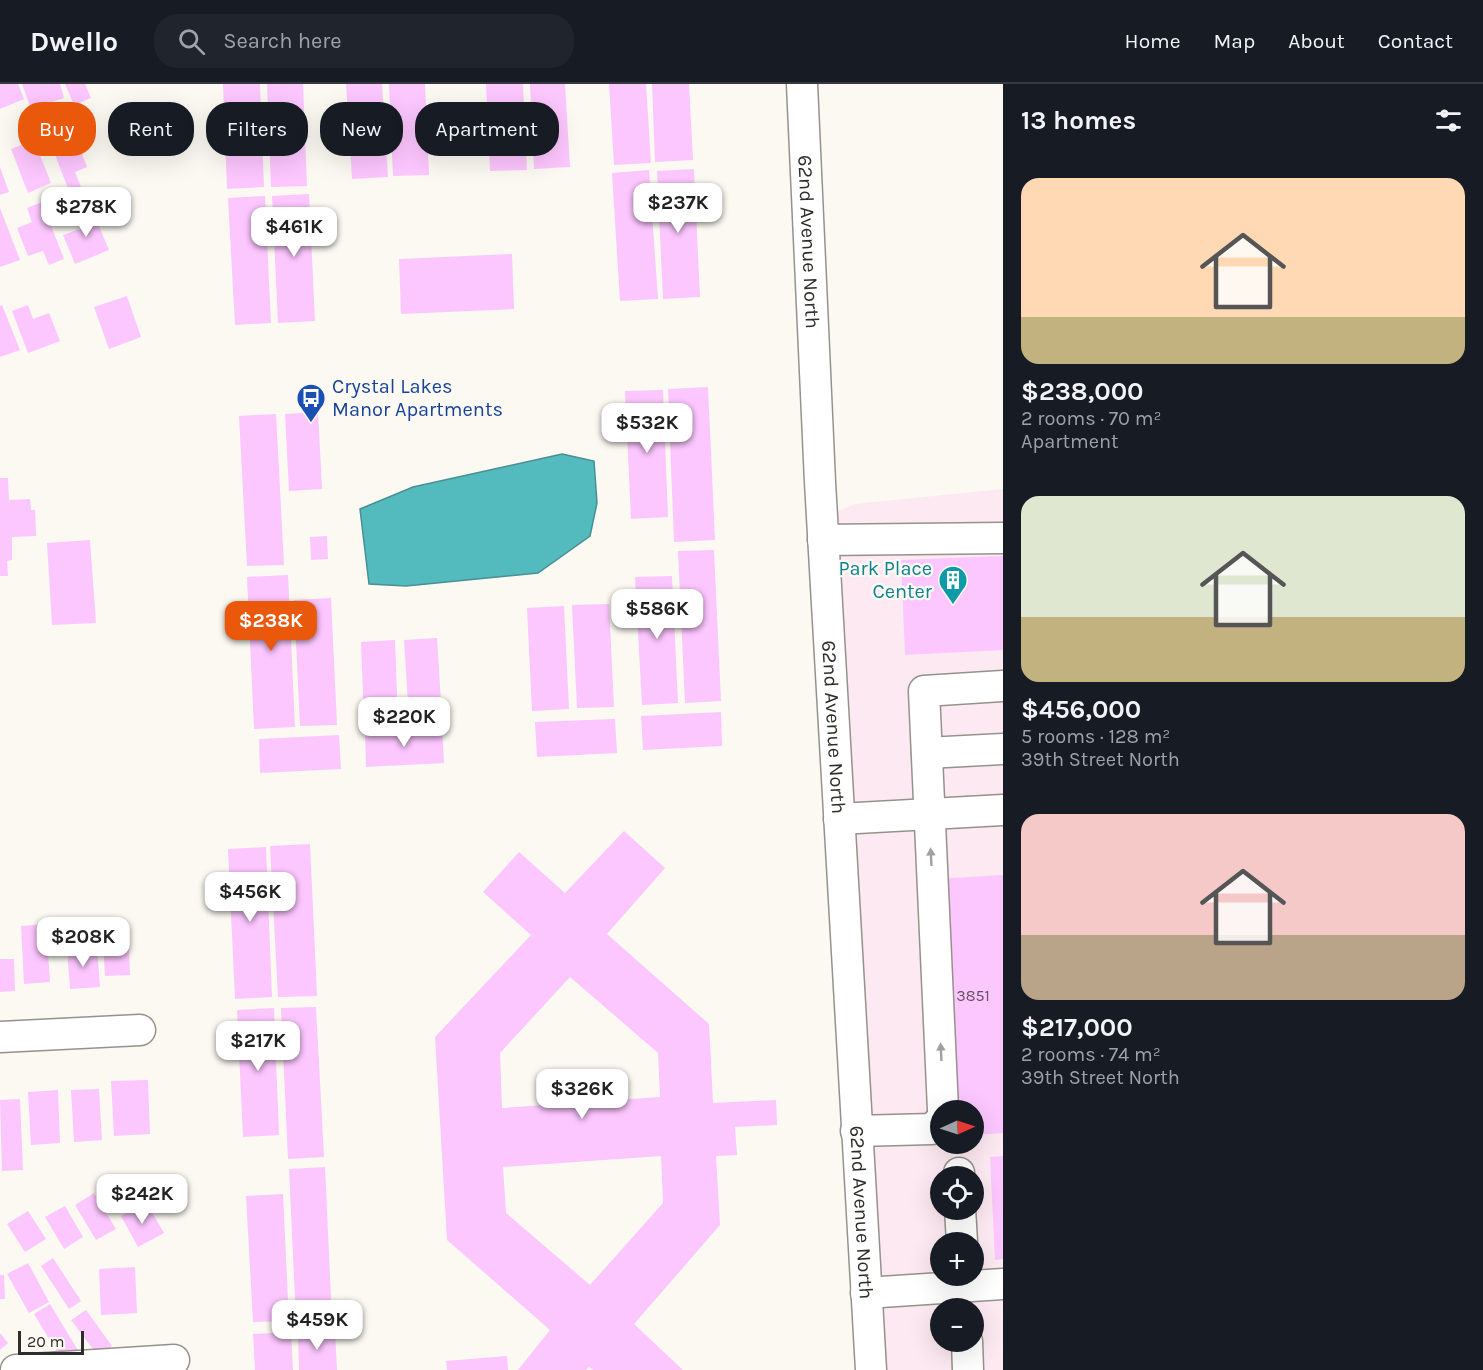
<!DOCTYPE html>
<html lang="en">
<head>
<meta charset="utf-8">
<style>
	:root { --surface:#171b24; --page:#20242c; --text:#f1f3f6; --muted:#9ea1a6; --line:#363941; --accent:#ea580c }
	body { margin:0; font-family:Karla,sans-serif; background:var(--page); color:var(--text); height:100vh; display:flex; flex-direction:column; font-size:22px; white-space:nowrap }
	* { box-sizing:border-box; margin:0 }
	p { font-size:20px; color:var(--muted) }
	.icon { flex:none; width:33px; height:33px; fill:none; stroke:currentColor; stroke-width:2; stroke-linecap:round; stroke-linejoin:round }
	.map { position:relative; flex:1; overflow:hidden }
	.details { display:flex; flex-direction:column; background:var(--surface); width:480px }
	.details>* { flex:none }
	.guide { position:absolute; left:18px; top:18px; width:570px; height:54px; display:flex; gap:12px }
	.needle { width:39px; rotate:87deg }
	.tools { position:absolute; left:930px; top:1016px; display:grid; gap:12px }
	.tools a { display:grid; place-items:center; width:54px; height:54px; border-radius:50%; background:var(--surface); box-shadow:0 6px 24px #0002; font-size:30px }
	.scale { position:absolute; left:18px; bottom:15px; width:66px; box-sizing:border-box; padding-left:6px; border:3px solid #2d2d2a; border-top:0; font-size:16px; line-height:21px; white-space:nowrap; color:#2d2d2a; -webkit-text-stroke:4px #fcf9f2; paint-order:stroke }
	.price { position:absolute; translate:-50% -51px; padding:0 14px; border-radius:12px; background:#fff; color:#222; font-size:20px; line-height:39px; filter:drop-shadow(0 2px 3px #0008) }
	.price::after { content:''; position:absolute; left:50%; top:36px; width:18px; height:14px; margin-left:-9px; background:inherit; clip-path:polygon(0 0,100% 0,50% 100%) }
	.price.on { background:var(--accent); color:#fff }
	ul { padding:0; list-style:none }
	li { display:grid; align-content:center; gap:12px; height:318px; padding:0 18px }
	li span { display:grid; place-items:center; height:186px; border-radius:18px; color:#555 }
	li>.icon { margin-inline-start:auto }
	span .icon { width:108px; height:108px; fill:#fffc; stroke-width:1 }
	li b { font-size:26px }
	h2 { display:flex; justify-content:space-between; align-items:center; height:72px; padding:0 18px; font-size:26px }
	.tag { padding:0 21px; border-radius:24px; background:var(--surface); box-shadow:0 6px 24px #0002; font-size:21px; line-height:54px }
	.tag.on { background:var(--accent); color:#fff }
	header { display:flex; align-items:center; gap:36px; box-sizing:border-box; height:84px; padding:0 30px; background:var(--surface); border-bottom:2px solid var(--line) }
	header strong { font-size:28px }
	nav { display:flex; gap:33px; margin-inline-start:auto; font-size:21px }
	.search { width:420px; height:54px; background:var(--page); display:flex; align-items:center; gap:15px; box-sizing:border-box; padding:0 21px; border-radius:24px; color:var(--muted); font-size:22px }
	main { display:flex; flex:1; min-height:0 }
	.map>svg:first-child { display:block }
	.industrial { fill:#fde9f1; fill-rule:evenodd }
	.water { fill:#53babe; stroke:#489092; stroke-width:1.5 }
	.building { fill:#fcc6fe; fill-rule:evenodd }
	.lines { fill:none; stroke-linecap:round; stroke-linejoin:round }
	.minor-casing { stroke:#95928c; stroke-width:33 }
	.minor { stroke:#fff; stroke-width:30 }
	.oneway { fill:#a0a09f }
	.labels { text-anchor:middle; stroke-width:4.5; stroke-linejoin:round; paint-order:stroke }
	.number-label { font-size:16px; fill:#61535f }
	.street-label { font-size:20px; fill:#2d2d2a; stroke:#fcf9f2 }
	.transit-label { font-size:20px; fill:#164399; stroke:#fcf9f2; text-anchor:start }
	.culture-label { font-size:20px; fill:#0d838f; stroke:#fcf9f2; text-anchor:end }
</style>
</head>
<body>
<header>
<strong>Dwello</strong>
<div class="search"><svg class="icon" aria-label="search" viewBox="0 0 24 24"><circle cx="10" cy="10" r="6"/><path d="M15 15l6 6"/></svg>Search here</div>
<nav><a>Home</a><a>Map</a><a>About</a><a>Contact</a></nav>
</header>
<main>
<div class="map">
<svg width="1003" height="1286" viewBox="0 0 1003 1286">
	<rect width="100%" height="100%" fill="#fcf9f2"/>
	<path class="industrial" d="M 1003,405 L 1003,715 L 851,723 L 834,429 L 855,420 Z
		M 1003,738 L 1003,1286 L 884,1286 L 853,746 ZM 940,1026 L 974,1026 L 974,1059 L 940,1059 ZM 940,1092 L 974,1092 L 974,1125 L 940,1125 ZM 940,1158 L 974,1158 L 974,1191 L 940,1191 ZM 940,1224 L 974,1224 L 974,1257 L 940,1257 Z"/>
	<path class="water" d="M 562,370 L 594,377 L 597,419 L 590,452 L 538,489 L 406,502 L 369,500 L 360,425 L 413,403 Z"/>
	<path class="building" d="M 0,0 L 18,0 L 24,15 L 0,25 Z
		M 22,0 L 60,0 L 64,14 L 31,25 Z
		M 65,0 L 85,0 L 91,14 L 74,21 Z
		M 223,0 L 260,0 L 264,103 L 227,105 Z
		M 267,0 L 303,0 L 307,102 L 271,103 Z
		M 346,0 L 382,0 L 388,93 L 352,95 Z
		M 389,0 L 425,0 L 429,91 L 393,92 Z
		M 486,0 L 523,0 L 527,86 L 490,87 Z
		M 530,0 L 565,0 L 570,83 L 534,85 Z
		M 609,0 L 646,0 L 651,79 L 614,81 Z
		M 652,0 L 689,0 L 693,76 L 655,78 Z
		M 76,54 L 87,83 L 75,88 L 81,103 L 69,107 L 52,63 Z
		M 34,56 L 51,99 L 28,109 L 11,65 Z
		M 0,83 L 9,108 L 0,111 Z
		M 694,85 L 700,213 L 663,215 L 657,87 Z
		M 649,86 L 658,215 L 620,217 L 612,89 Z
		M 309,110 L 315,237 L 278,239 L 272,112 Z
		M 265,112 L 271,239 L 235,241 L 228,114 Z
		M 42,118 L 64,175 L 49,181 L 43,167 L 28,172 L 17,144 L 32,138 L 27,124 Z
		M 91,123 L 109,166 L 75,180 L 63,151 L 80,145 L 75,130 Z
		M 0,124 L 20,176 L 0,183 Z
		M 512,170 L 514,225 L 401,230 L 399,175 Z
		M 127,212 L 141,253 L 109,265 L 94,223 Z
		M 2,221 L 20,266 L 0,273 L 0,222 Z
		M 28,221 L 33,235 L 49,229 L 60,257 L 28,269 L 12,227 Z
		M 708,303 L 715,456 L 674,458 L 668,305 Z
		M 663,306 L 668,433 L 631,435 L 625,307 Z
		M 318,328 L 322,405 L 289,407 L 285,330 Z
		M 276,330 L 284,481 L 247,482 L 239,332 Z
		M 0,394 L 8,394 L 9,416 L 30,415 L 31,426 L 35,426 L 36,452 L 12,453 L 12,476 L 7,477 L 8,492 L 0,492 Z
		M 327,452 L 328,475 L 311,476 L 310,453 Z
		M 90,456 L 96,539 L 52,541 L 47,459 Z
		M 714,466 L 721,617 L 685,619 L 678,467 Z
		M 1003,472 L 1003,566 L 905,571 L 901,476 Z
		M 288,491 L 295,643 L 254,645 L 247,493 Z
		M 672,492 L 678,619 L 642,621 L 635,493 Z
		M 331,514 L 337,641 L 300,642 L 294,516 Z
		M 609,520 L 614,623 L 577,624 L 572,521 Z
		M 564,522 L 569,625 L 532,627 L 527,524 Z
		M 437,554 L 442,633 L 409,635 L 404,556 Z
		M 395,556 L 398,635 L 364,636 L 361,558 Z
		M 721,628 L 722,662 L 643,666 L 641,632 Z
		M 615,635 L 617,669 L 537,673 L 535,638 Z
		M 442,644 L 444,679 L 366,683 L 365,648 Z
		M 339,651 L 341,685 L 260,689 L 259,655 Z
		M 624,747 L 665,784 L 607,850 L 709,940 L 713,1019 L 776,1016 L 777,1041 L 735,1043 L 737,1071 L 716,1072 L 720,1141 L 634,1240 L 683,1286 L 593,1286 L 589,1283 L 586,1286 L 518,1286 L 550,1246 L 447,1156 L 435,953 L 531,851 L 483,808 L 519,768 L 565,809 ZM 570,893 L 658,969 L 660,1013 L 502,1024 L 500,969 ZM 661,1072 L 663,1119 L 590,1201 L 506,1129 L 503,1083 Z
		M 310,760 L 317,912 L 278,913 L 270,762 Z
		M 266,763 L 272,913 L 235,915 L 228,765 Z
		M 1003,791 L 1003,1049 L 974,1051 L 974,1026 L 950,1026 L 935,795 Z
		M 46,840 L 50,898 L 24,900 L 21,842 Z
		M 128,840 L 130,891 L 105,892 L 102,841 Z
		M 97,863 L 100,903 L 70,905 L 67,865 Z
		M 0,875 L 14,875 L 15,907 L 0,908 Z
		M 316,923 L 324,1073 L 288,1075 L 281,924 Z
		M 274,924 L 279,1051 L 243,1053 L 237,926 Z
		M 148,996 L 150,1050 L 114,1052 L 111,997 Z
		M 99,1005 L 102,1056 L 74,1058 L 71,1006 Z
		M 58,1006 L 60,1059 L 31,1061 L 28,1008 Z
		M 20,1015 L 23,1086 L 2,1087 L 0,1016 Z
		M 1003,1072 L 1003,1175 L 995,1176 L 990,1073 Z
		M 325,1083 L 332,1235 L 296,1236 L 289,1085 Z
		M 94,1109 L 116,1145 L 96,1156 L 75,1121 Z
		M 283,1110 L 289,1237 L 253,1238 L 246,1112 Z
		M 146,1118 L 164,1149 L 138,1163 L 121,1132 Z
		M 65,1122 L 83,1153 L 64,1165 L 45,1133 Z
		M 28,1127 L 46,1155 L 25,1168 L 7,1140 Z
		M 53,1174 L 81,1217 L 69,1225 L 41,1182 Z
		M 28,1179 L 49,1218 L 29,1229 L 7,1190 Z
		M 135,1183 L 137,1229 L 101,1231 L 99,1185 Z
		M 0,1191 L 4,1191 L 5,1215 L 0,1215 Z
		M 50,1220 L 79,1268 L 63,1278 L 34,1230 Z
		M 86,1226 L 112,1262 L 98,1272 L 71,1236 Z
		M 335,1247 L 337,1286 L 299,1286 L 298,1248 Z
		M 291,1248 L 293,1286 L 255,1286 L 253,1250 Z
		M 0,1249 L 8,1259 L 0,1266 Z
		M 507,1272 L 508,1286 L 447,1286 L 446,1277 Z"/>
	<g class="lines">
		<g class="minor-casing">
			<g id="minor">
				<path id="s1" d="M 802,0 L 820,398 L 871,1286"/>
				<path d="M 823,456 L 1003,454"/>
				<path d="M 927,669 L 1003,665"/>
				<path d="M 839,735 L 1003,726"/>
				<path d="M 0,953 L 140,946"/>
				<path d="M 943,1026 L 924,607 L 1003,602"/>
				<path d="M 856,1047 L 932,1045 L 940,1037"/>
				<path d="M 959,1089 L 959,1092"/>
				<path d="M 960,1125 L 962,1158"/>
				<path d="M 866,1209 L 1003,1200"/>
				<path d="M 967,1257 L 968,1286"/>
				<path d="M 16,1286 L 174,1276"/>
			</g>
		</g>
		<use href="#minor" class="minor"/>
	</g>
	<defs><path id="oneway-solid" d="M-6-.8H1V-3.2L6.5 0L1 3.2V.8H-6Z" transform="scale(1.5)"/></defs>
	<g class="oneway">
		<use href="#oneway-solid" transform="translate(931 773) rotate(-93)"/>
		<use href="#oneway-solid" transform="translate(941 968) rotate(-93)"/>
	</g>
	<defs>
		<g id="bus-pin" transform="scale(1.5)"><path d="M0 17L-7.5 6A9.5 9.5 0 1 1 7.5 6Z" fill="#1a4fb4" stroke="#fcf9f2"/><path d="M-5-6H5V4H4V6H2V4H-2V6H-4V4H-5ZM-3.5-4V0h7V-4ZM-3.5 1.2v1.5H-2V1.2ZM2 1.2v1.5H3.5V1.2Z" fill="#fff"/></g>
		<g id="building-pin" transform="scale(1.5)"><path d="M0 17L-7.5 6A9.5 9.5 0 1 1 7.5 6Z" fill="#0f9aa8" stroke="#fcf9f2"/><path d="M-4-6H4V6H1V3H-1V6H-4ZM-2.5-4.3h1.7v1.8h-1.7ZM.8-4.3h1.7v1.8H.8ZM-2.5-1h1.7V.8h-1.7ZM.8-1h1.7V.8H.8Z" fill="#fff"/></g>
	</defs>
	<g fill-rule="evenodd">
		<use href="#bus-pin" x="311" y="314"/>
		<use href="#building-pin" x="953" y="496"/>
	</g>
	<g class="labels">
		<g class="number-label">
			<text x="973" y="917">3851</text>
		</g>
		<g class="street-label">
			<text dy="7" stroke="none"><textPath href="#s1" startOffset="158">62nd Avenue North</textPath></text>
			<text dy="7" stroke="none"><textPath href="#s1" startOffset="644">62nd Avenue North</textPath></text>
			<text dy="7" stroke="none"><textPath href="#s1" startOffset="1130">62nd Avenue North</textPath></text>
		</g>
		<g class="transit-label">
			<text x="332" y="309">Crystal Lakes<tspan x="332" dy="23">Manor Apartments</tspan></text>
		</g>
		<g class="culture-label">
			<text x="932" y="491">Park Place<tspan x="932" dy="23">Center</tspan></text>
		</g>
	</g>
</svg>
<div class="tools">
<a><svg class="needle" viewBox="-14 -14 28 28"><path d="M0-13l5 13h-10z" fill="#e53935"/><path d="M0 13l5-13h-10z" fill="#9ea1a6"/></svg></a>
<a><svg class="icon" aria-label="locate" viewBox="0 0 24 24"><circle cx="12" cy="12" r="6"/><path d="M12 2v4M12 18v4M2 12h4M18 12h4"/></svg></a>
<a>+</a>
<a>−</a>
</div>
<div class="scale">20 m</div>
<b class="price" style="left:678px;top:150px">$237K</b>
<b class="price" style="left:86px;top:154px">$278K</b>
<b class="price" style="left:294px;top:174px">$461K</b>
<b class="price" style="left:647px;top:370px">$532K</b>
<b class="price" style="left:657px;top:556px">$586K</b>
<b class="price on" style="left:271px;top:568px">$238K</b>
<b class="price" style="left:404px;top:664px">$220K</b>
<b class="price" style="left:250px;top:839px">$456K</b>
<b class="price" style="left:83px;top:884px">$208K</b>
<b class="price" style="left:258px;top:988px">$217K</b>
<b class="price" style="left:582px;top:1036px">$326K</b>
<b class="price" style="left:142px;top:1141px">$242K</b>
<b class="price" style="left:317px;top:1267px">$459K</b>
<div class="guide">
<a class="tag on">Buy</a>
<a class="tag">Rent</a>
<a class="tag">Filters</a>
<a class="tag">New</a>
<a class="tag">Apartment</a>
</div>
</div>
<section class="details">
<h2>13 homes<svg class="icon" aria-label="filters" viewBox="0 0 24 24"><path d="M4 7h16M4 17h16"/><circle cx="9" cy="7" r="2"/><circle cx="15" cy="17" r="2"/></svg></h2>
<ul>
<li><span style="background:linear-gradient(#ffd9b3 75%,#c2b280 0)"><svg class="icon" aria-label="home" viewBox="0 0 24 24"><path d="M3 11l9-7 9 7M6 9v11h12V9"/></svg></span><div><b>$238,000</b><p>2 rooms · 70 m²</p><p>Apartment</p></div></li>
<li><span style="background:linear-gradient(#dfe7d0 65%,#c2b280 0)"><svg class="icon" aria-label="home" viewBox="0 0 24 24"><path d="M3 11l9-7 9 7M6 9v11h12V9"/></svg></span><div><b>$456,000</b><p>5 rooms · 128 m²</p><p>39th Street North</p></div></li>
<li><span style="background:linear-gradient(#f6c9c9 65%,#b9a48a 0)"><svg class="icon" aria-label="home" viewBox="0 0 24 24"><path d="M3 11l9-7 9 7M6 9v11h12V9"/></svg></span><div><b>$217,000</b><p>2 rooms · 74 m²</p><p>39th Street North</p></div></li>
</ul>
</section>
</main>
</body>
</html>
